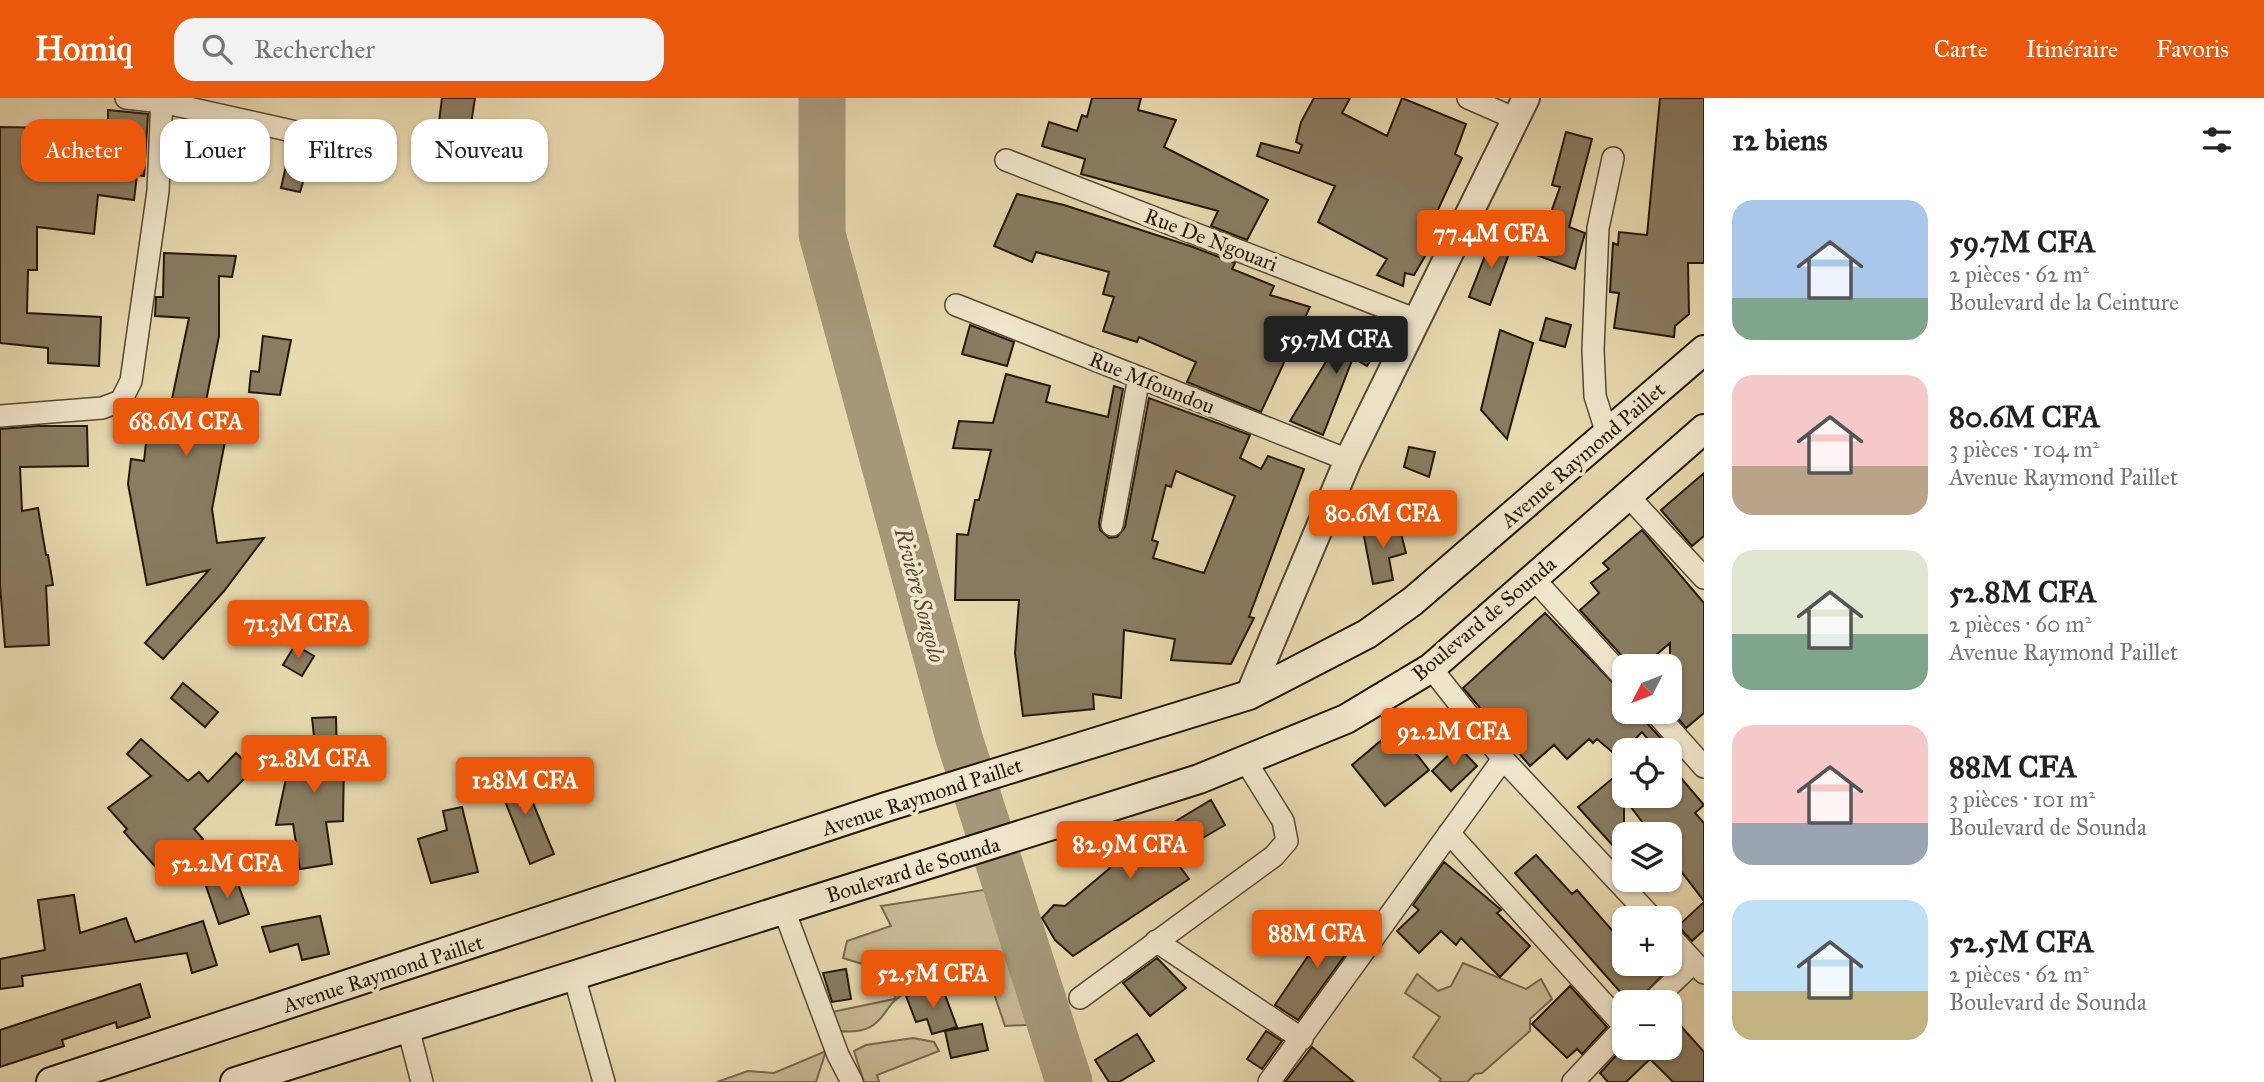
<!DOCTYPE html>
<html lang="fr">
<head>
<meta charset="utf-8">
<style>
	:root { --surface:#fff; --page:#f2f2f2; --text:#222; --muted:#767676; --accent:#ea580c }
	body { margin:0; font-family:"IM FELL Great Primer",serif; background:var(--page); color:var(--text); height:100vh; display:flex; flex-direction:column; font-size:26px; white-space:nowrap }
	* { box-sizing:border-box; margin:0 }
	p { font-size:23px; color:var(--muted) }
	.icon { flex:none; width:38px; height:38px; fill:none; stroke:currentColor; stroke-width:2; stroke-linecap:round; stroke-linejoin:round }
	.map { position:relative; flex:1; overflow:hidden }
	.side { display:flex; flex-direction:column; background:var(--surface); width:560px }
	.side>* { flex:none }
	.banner { position:absolute; left:21px; top:21px; width:665px; height:63px; display:flex; gap:14px }
	.needle { width:46px; rotate:228deg }
	.fabs { position:absolute; left:1612px; top:556px; display:grid; gap:14px }
	.fabs a { display:grid; place-items:center; width:70px; height:70px; border-radius:14px; background:var(--surface); box-shadow:0 2px 5px #0004; font-size:35px }
	.price { position:absolute; translate:-50% -60px; padding:0 16px; border-radius:7px; background:var(--accent); color:#fff; font-size:23px; line-height:46px; filter:drop-shadow(0 2px 4px #0008) }
	.price::after { content:''; position:absolute; left:50%; top:42px; width:21px; height:16px; margin-left:-10px; background:inherit; clip-path:polygon(0 0,100% 0,50% 100%) }
	.price.on { background:#222; color:#fff }
	ul { padding:0; list-style:none }
	li { display:flex; align-items:center; gap:21px; height:175px; padding:0 28px }
	li span { display:grid; place-items:center; flex:none; width:196px; height:140px; border-radius:21px; color:#555 }
	li>.icon { margin-inline-start:auto }
	span .icon { width:84px; height:84px; fill:#fffc; stroke-width:1 }
	li b { font-size:30px }
	h2 { display:flex; justify-content:space-between; align-items:center; height:84px; padding:0 28px; font-size:30px }
	.tag { padding:0 24px; border-radius:21px; background:var(--surface); box-shadow:0 2px 5px #0004; font-size:24px; line-height:63px }
	.tag.on { background:var(--accent); color:#fff }
	header { display:flex; align-items:center; gap:42px; box-sizing:border-box; height:98px; padding:0 35px; background:var(--accent); color:#fff }
	header strong { font-size:33px }
	nav { display:flex; gap:38px; margin-inline-start:auto; font-size:24px }
	.search { width:490px; height:63px; background:var(--page); display:flex; align-items:center; gap:18px; box-sizing:border-box; padding:0 24px; border-radius:21px; color:var(--muted); font-size:26px }
	main { display:flex; flex:1; min-height:0 }
	.map>svg:first-child { display:block }
	.green { fill:#c7b893; stroke:#756850; stroke-width:2 }
	.lines { fill:none; stroke-linecap:round; stroke-linejoin:round }
	.river { stroke:#a59778; stroke-width:47 }
	.building { fill:#897c61; stroke:#23180c; stroke-width:2; fill-rule:evenodd }
	.minor-casing { stroke:#544835; stroke-width:24 }
	.tertiary-casing { stroke:#544835; stroke-width:30 }
	.secondary-casing { stroke:#23180c; stroke-width:32 }
	.minor { stroke:#f0e6cb; stroke-width:21 }
	.tertiary { stroke:#f0e6cb; stroke-width:26 }
	.secondary { stroke:#f0e6cb; stroke-width:28 }
	.labels { text-anchor:middle; stroke-width:7; stroke-linejoin:round; paint-order:stroke }
	.street-label { font-size:21px; fill:#23180c; stroke:#f0e6cb }
	.water-label { font-size:23px; font-style:italic; fill:#574b37; stroke:#f0e6cb }
</style>
</head>
<body>
<header>
<strong>Homiq</strong>
<div class="search"><svg class="icon" aria-label="search" viewBox="0 0 24 24"><circle cx="10" cy="10" r="6"/><path d="M15 15l6 6"/></svg>Rechercher</div>
<nav><a>Carte</a><a>Itinéraire</a><a>Favoris</a></nav>
</header>
<main>
<div class="map">
<svg width="1704" height="984" viewBox="0 0 1704 984">
	<rect width="100%" height="100%" fill="#e8d9af"/>
	<filter id="stains"><feTurbulence type="fractalNoise" baseFrequency=".00286" numOctaves="4"/><feColorMatrix values="0 0 0 0 .2 0 0 0 0 .09 0 0 0 0 .02 0 0 0 .5 -.17"/></filter>
	<radialGradient id="worn" r=".72"><stop offset=".6" stop-color="#630" stop-opacity="0"/><stop offset="1" stop-color="#630" stop-opacity=".3"/></radialGradient>
	<path class="green" d="M 996,790 L 1043,926 L 1005,928 L 989,881 C 962,892 935,884 908,894 C 879,905 889,938 839,933 L 832,914 L 894,901 L 900,890 L 895,876 L 843,860 L 847,843 L 891,828 L 881,808 Z
		M 1463,865 L 1526,891 L 1541,881 L 1552,901 L 1530,921 L 1530,933 L 1482,975 L 1475,976 L 1467,984 L 1439,984 L 1441,981 L 1413,959 L 1440,919 L 1405,895 L 1417,876 L 1438,893 L 1451,888 Z
		M 913,940 L 934,944 L 939,953 L 877,977 L 879,984 L 864,984 L 854,953 L 866,947 Z
		M 826,953 L 816,984 L 717,984 L 748,973 L 774,975 Z"/>
	<g class="lines">
		<path class="river" d="M 822,0 L 822,136 L 959,640 L 1069,984"/>
	</g>
	<path class="building" d="M 442,0 L 475,0 L 466,59 L 435,55 Z
		M 1092,0 L 1141,0 L 1138,12 L 1176,22 L 1164,49 L 1268,102 L 1247,142 L 1211,128 L 1218,113 L 1081,76 L 1085,61 L 1042,48 L 1049,24 L 1077,33 L 1082,17 L 1087,19 Z
		M 1314,0 L 1350,0 L 1342,15 L 1387,38 L 1402,0 L 1466,26 L 1455,56 L 1462,60 L 1428,133 L 1438,136 L 1414,177 L 1405,175 L 1403,188 L 1377,177 L 1387,161 L 1318,124 L 1335,88 L 1257,58 L 1261,45 L 1299,55 L 1302,47 L 1296,44 L 1301,24 Z
		M 1660,0 L 1704,0 L 1704,165 L 1688,165 L 1689,216 L 1675,228 L 1674,239 L 1614,230 L 1619,195 L 1610,194 L 1613,145 L 1618,147 L 1619,134 L 1647,137 Z
		M 108,12 L 148,16 L 144,78 L 137,77 L 134,102 L 98,97 L 94,136 L 37,129 L 37,172 L 28,172 L 27,215 L 101,219 L 99,268 L 48,265 L 48,250 L 0,245 L 0,29 L 57,30 L 57,37 L 108,41 Z
		M 1566,34 L 1592,41 L 1569,129 L 1585,135 L 1575,171 L 1536,157 L 1560,89 L 1552,87 Z
		M 291,46 L 313,51 L 300,94 L 281,90 Z
		M 1017,96 L 1064,107 L 1190,148 L 1235,165 L 1232,171 L 1274,188 L 1270,197 L 1310,209 L 1261,314 L 1187,284 L 1196,264 L 1139,239 L 1137,244 L 1103,233 L 1114,199 L 1103,196 L 1109,174 L 1036,154 L 1032,164 L 994,148 Z
		M 1493,137 L 1513,145 L 1490,207 L 1469,199 Z
		M 164,155 L 236,158 L 232,179 L 219,178 L 219,238 L 201,328 L 227,333 L 212,411 L 217,445 L 264,440 L 224,493 L 163,561 L 145,545 L 209,472 L 147,487 L 128,386 L 131,361 L 144,363 L 149,318 L 168,320 L 189,220 L 155,218 L 156,199 L 163,199 Z
		M 1546,220 L 1571,227 L 1565,249 L 1540,242 Z
		M 1352,221 L 1384,241 L 1367,268 L 1353,260 L 1323,337 L 1290,323 Z
		M 970,227 L 1014,244 L 1007,268 L 962,256 Z
		M 1500,232 L 1533,245 L 1507,341 L 1481,312 Z
		M 263,238 L 291,242 L 280,297 L 249,294 L 251,273 L 259,274 Z
		M 1006,276 L 1050,288 L 1046,304 L 1108,319 L 1114,288 L 1123,291 L 1099,425 L 1100,432 L 1109,440 L 1117,439 L 1125,429 L 1149,300 L 1250,337 L 1240,360 L 1261,371 L 1268,358 L 1304,371 L 1249,519 L 1254,520 L 1231,566 L 1171,562 L 1175,541 L 1124,532 L 1121,600 L 1093,596 L 1094,611 L 1023,618 L 1015,555 L 1019,502 L 955,502 L 957,436 L 968,437 L 975,402 L 979,402 L 991,352 L 953,350 L 959,323 L 993,325 ZM 1176,373 L 1235,398 L 1204,475 L 1153,460 L 1158,444 L 1152,442 L 1166,387 L 1171,389 Z
		M 38,328 L 87,328 L 88,368 L 20,369 L 22,413 L 38,410 L 46,457 L 48,457 L 53,487 L 46,488 L 49,547 L 5,549 L 0,487 L 0,331 Z
		M 1409,349 L 1435,354 L 1429,379 L 1404,369 Z
		M 1704,375 L 1704,438 L 1692,448 L 1661,412 Z
		M 1398,424 L 1406,455 L 1389,460 L 1393,482 L 1373,486 L 1363,433 Z
		M 1642,432 L 1704,505 L 1704,615 L 1686,630 L 1670,611 L 1670,545 L 1642,569 L 1632,569 L 1580,512 L 1599,495 L 1591,485 L 1609,471 L 1603,465 Z
		M 1545,515 L 1621,593 L 1624,597 L 1624,614 L 1642,614 L 1645,623 L 1666,646 L 1657,653 L 1642,634 L 1618,659 L 1597,641 L 1593,645 L 1589,641 L 1567,661 L 1554,647 L 1530,668 L 1463,590 Z
		M 295,547 L 314,558 L 302,578 L 283,567 Z
		M 183,585 L 218,614 L 205,629 L 171,600 Z
		M 336,619 L 337,658 L 344,659 L 343,723 L 326,724 L 332,766 L 300,771 L 293,726 L 276,727 L 292,653 L 316,656 L 312,620 Z
		M 1396,630 L 1429,672 L 1385,708 L 1352,667 Z
		M 141,641 L 188,683 L 199,674 L 208,684 L 236,655 L 253,672 L 194,731 L 203,741 L 163,777 L 124,734 L 127,731 L 108,710 L 151,678 L 127,656 Z
		M 1458,648 L 1477,668 L 1451,693 L 1432,673 Z
		M 1670,667 L 1704,707 L 1695,715 L 1704,725 L 1704,803 L 1670,759 L 1670,737 L 1652,737 L 1624,700 L 1624,760 L 1578,709 L 1624,671 L 1624,698 L 1670,698 Z
		M 519,671 L 554,756 L 530,766 L 499,688 L 499,680 Z
		M 1211,702 L 1225,727 L 1172,758 L 1189,781 L 1073,858 L 1055,842 L 1042,820 L 1054,807 L 1065,808 L 1110,770 L 1104,761 L 1152,729 L 1156,735 Z
		M 462,709 L 478,774 L 431,785 L 418,741 L 447,732 L 443,713 Z
		M 1536,757 L 1572,796 L 1577,792 L 1624,846 L 1624,866 L 1673,866 L 1636,905 L 1630,905 L 1515,775 Z
		M 1444,764 L 1499,810 L 1501,812 L 1497,815 L 1530,848 L 1500,879 L 1461,840 L 1456,847 L 1441,833 L 1419,855 L 1397,833 L 1419,812 L 1413,807 Z
		M 235,778 L 249,816 L 219,826 L 206,788 Z
		M 74,797 L 80,835 L 126,820 L 135,844 L 203,823 L 217,867 L 192,875 L 187,855 L 22,878 L 23,888 L 0,891 L 0,861 L 45,852 L 38,802 Z
		M 1704,804 L 1704,832 L 1692,843 L 1678,828 Z
		M 320,818 L 329,856 L 302,862 L 298,846 L 270,854 L 262,829 Z
		M 1340,821 L 1361,835 L 1298,922 L 1275,907 L 1308,858 L 1313,861 Z
		M 1157,860 L 1186,890 L 1150,918 L 1123,885 Z
		M 846,871 L 851,901 L 832,904 L 823,875 Z
		M 140,886 L 150,919 L 117,930 L 116,924 L 62,942 L 64,948 L 0,969 L 0,932 Z
		M 1570,888 L 1607,929 L 1582,956 L 1577,951 L 1567,960 L 1532,926 Z
		M 942,889 L 957,929 L 932,936 L 927,921 L 916,924 L 906,898 Z
		M 982,926 L 988,952 L 951,960 L 945,933 Z
		M 1680,927 L 1704,954 L 1704,984 L 1673,984 L 1650,961 L 1626,984 L 1608,984 L 1600,975 L 1623,950 L 1670,950 L 1670,937 Z
		M 1266,933 L 1282,943 L 1262,971 L 1247,961 Z
		M 1137,936 L 1154,963 L 1119,984 L 1109,984 L 1095,962 Z
		M 1312,949 L 1354,984 L 1285,984 Z"/>
	<g class="lines">
		<g class="minor-casing">
			<path id="minor" d="M 126,0 L 162,4 L 323,40
				M 1468,0 L 1516,21
				M 1006,62 L 1417,222
				M 956,207 L 1348,362
				M 0,318 L 102,310 L 121,303 L 131,283 L 158,93 L 162,0
				M 1607,336 L 1595,298 L 1593,252 L 1598,130 L 1613,60
				M 1629,399 L 1704,480
				M 1112,427 L 1139,279
				M 1534,481 L 1624,580
				M 1431,570 L 1503,661 L 1653,821
				M 1655,614 L 1704,669
				M 1449,735 L 1624,928
				M 784,812 L 838,957 L 852,984
				M 1670,838 L 1704,875
				M 1156,843 L 1302,941
				M 574,878 L 604,984
				M 1080,900 L 1274,758 L 1287,743 L 1283,723 L 1245,662
				M 1651,905 L 1694,864
				M 408,930 L 422,984
				M 1269,984 L 1503,661
				M 1573,984 L 1624,930"/>
		</g>
		<g class="tertiary-casing">
			<path id="tertiary" d="M 1249,597 L 1348,362 L 1526,0"/>
		</g>
		<g class="secondary-casing">
			<path id="secondary" d="M 51,984 L 886,709 L 1249,597 L 1367,536 L 1413,503 L 1704,252
				M 235,984 L 1199,681 L 1346,621 L 1431,570 L 1704,331"/>
		</g>
		<use href="#minor" class="minor"/>
		<use href="#tertiary" class="tertiary"/>
		<use href="#secondary" class="secondary"/>
	</g>
	<g class="labels">
		<g class="street-label">
			<text transform="translate(1211 142) rotate(21)" y="7">Rue De Ngouari</text>
			<text transform="translate(1152 285) rotate(22)" y="7">Rue Mfoundou</text>
			<text transform="translate(1583 357) rotate(-41)" y="7">Avenue Raymond Paillet</text>
			<text transform="translate(1484 521) rotate(-40)" y="7">Boulevard de Sounda</text>
			<text transform="translate(922 699) rotate(-18)" y="7">Avenue Raymond Paillet</text>
			<text transform="translate(913 772) rotate(-17)" y="7">Boulevard de Sounda</text>
			<text transform="translate(383 876) rotate(-18)" y="7">Avenue Raymond Paillet</text>
		</g>
		<g class="water-label">
			<text transform="translate(920 497) rotate(75)" y="8">Rivière Songolo</text>
		</g>
	</g>
	<rect width="100%" height="100%" filter="url(#stains)"/>
	<rect width="100%" height="100%" fill="url(#worn)"/>
</svg>
<div class="fabs">
<a><svg class="needle" viewBox="-14 -14 28 28"><path d="M0-13l5 13h-10z" fill="#e53935"/><path d="M0 13l5-13h-10z" fill="#767676"/></svg></a>
<a><svg class="icon" aria-label="locate" viewBox="0 0 24 24"><circle cx="12" cy="12" r="6"/><path d="M12 2v4M12 18v4M2 12h4M18 12h4"/></svg></a>
<a><svg class="icon" aria-label="layers" viewBox="0 0 24 24"><path d="M12 4l9 5-9 5-9-5zM3 14l9 5 9-5"/></svg></a>
<a>+</a>
<a>−</a>
</div>
<b class="price" style="left:1491px;top:172px">77.4M CFA</b>
<b class="price on" style="left:1336px;top:278px">59.7M CFA</b>
<b class="price" style="left:186px;top:360px">68.6M CFA</b>
<b class="price" style="left:1383px;top:452px">80.6M CFA</b>
<b class="price" style="left:298px;top:562px">71.3M CFA</b>
<b class="price" style="left:1454px;top:670px">92.2M CFA</b>
<b class="price" style="left:314px;top:697px">52.8M CFA</b>
<b class="price" style="left:525px;top:719px">128M CFA</b>
<b class="price" style="left:1130px;top:783px">82.9M CFA</b>
<b class="price" style="left:227px;top:802px">52.2M CFA</b>
<b class="price" style="left:1317px;top:872px">88M CFA</b>
<b class="price" style="left:933px;top:912px">52.5M CFA</b>
<div class="banner">
<a class="tag on">Acheter</a>
<a class="tag">Louer</a>
<a class="tag">Filtres</a>
<a class="tag">Nouveau</a>
</div>
</div>
<section class="side">
<h2>12 biens<svg class="icon" aria-label="filters" viewBox="0 0 24 24"><path d="M4 7h16M4 17h16"/><circle cx="9" cy="7" r="2"/><circle cx="15" cy="17" r="2"/></svg></h2>
<ul>
<li><span style="background:linear-gradient(#a9c7e8 70%,#7fa58c 0)"><svg class="icon" aria-label="home" viewBox="0 0 24 24"><path d="M3 11l9-7 9 7M6 9v11h12V9"/></svg></span><div><b>59.7M CFA</b><p>2 pièces · 62 m²</p><p>Boulevard de la Ceinture</p></div></li>
<li><span style="background:linear-gradient(#f6c9c9 65%,#b9a48a 0)"><svg class="icon" aria-label="home" viewBox="0 0 24 24"><path d="M3 11l9-7 9 7M6 9v11h12V9"/></svg></span><div><b>80.6M CFA</b><p>3 pièces · 104 m²</p><p>Avenue Raymond Paillet</p></div></li>
<li><span style="background:linear-gradient(#dfe7d0 60%,#7fa58c 0)"><svg class="icon" aria-label="home" viewBox="0 0 24 24"><path d="M3 11l9-7 9 7M6 9v11h12V9"/></svg></span><div><b>52.8M CFA</b><p>2 pièces · 60 m²</p><p>Avenue Raymond Paillet</p></div></li>
<li><span style="background:linear-gradient(#f6c9c9 70%,#9aa5b1 0)"><svg class="icon" aria-label="home" viewBox="0 0 24 24"><path d="M3 11l9-7 9 7M6 9v11h12V9"/></svg></span><div><b>88M CFA</b><p>3 pièces · 101 m²</p><p>Boulevard de Sounda</p></div></li>
<li><span style="background:linear-gradient(#bfe0f5 65%,#c2b280 0)"><svg class="icon" aria-label="home" viewBox="0 0 24 24"><path d="M3 11l9-7 9 7M6 9v11h12V9"/></svg></span><div><b>52.5M CFA</b><p>2 pièces · 62 m²</p><p>Boulevard de Sounda</p></div></li>
</ul>
</section>
</main>
</body>
</html>
